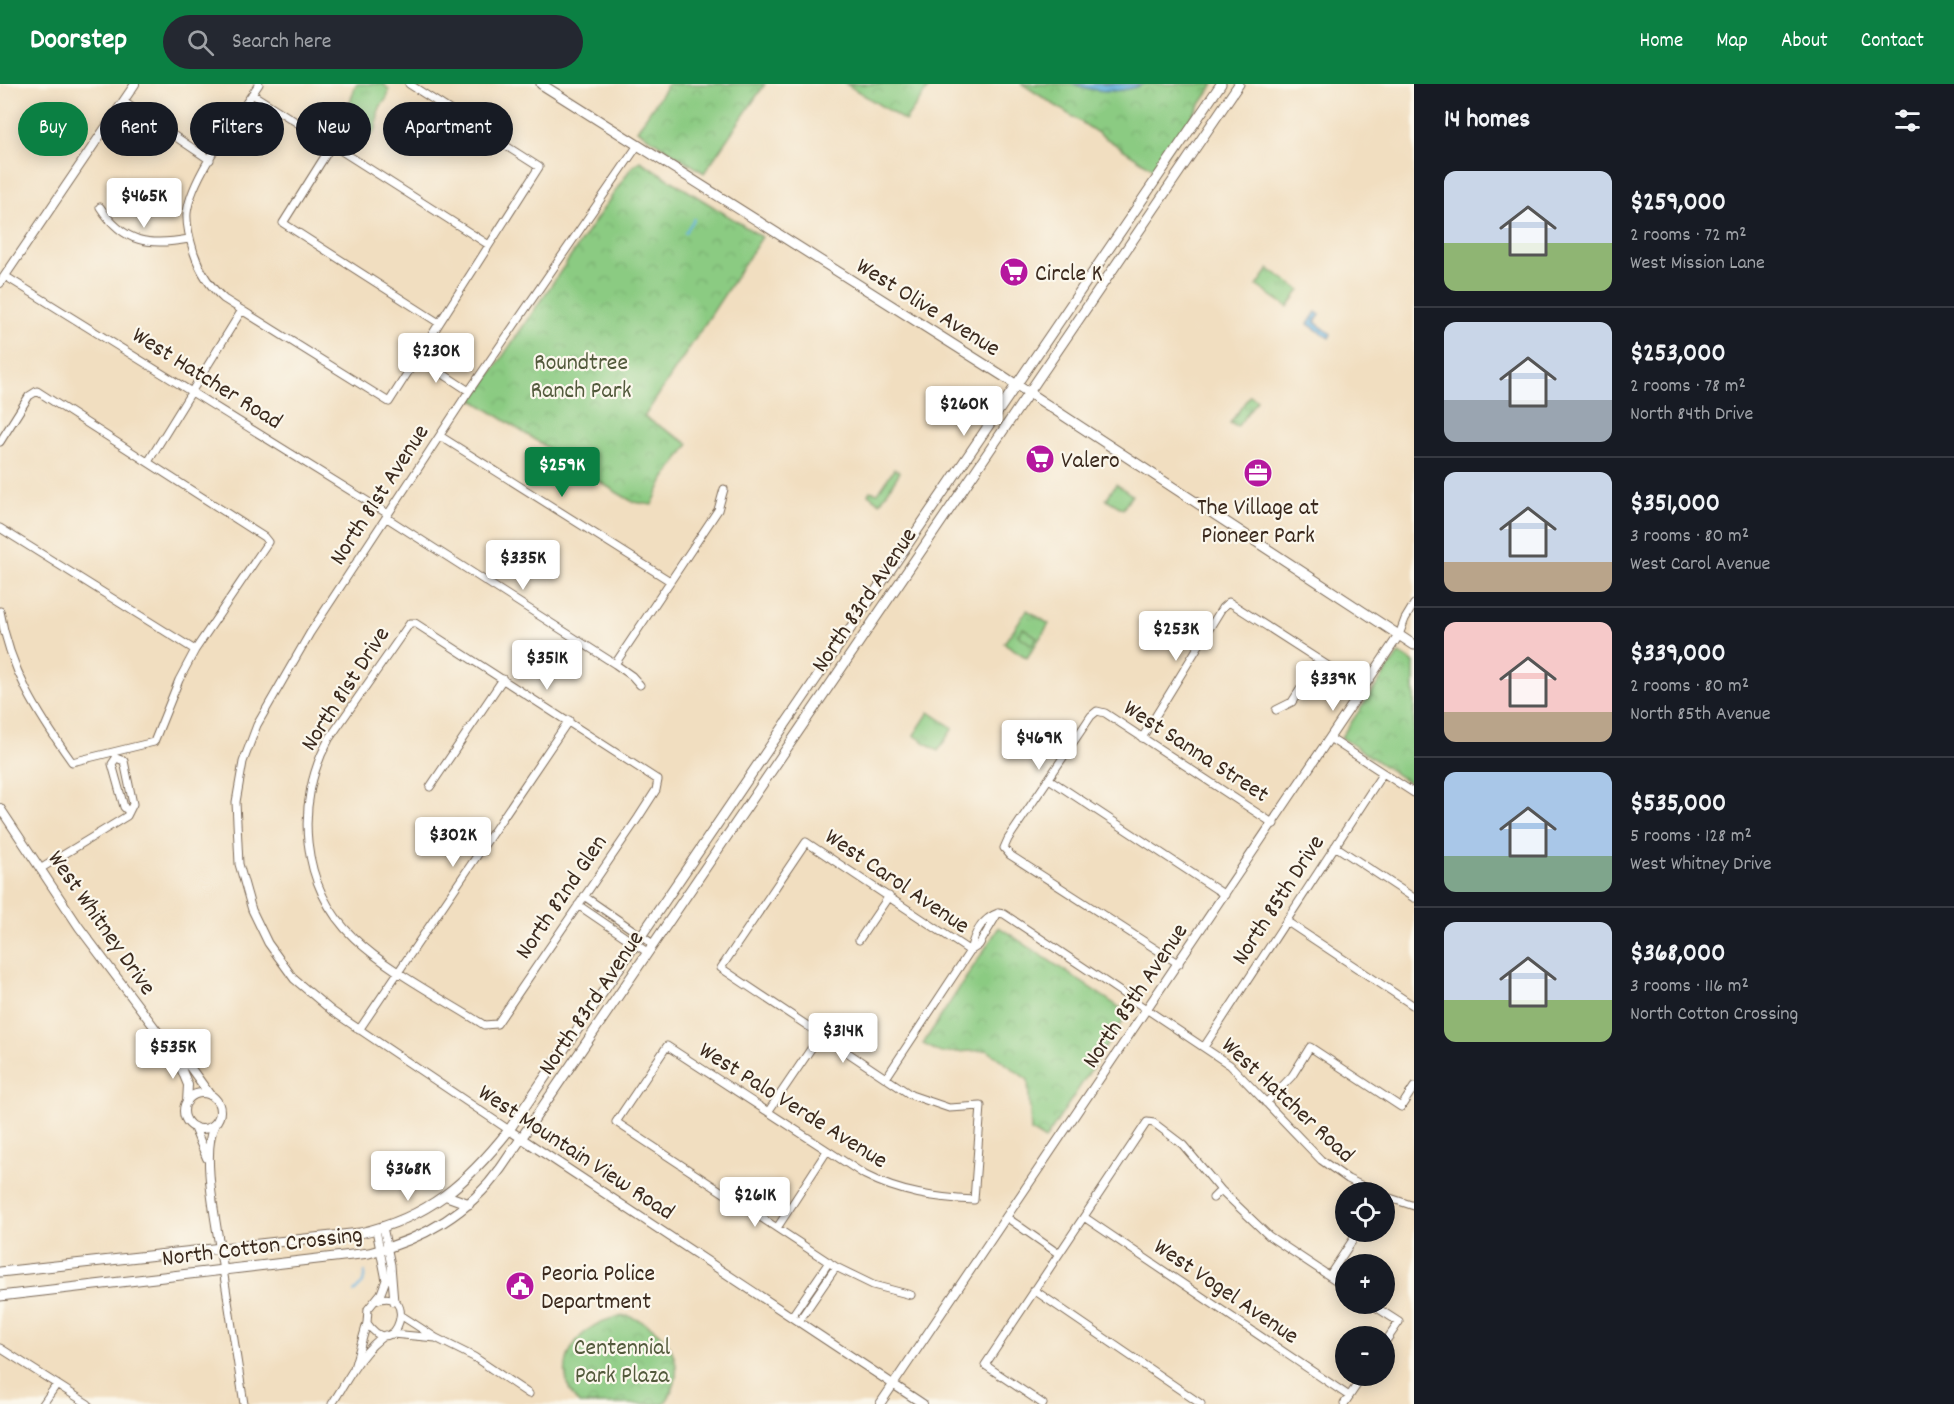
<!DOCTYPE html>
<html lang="en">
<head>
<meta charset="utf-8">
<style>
	:root { --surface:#171b24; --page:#242831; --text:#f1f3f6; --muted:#9ea1a6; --line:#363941; --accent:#0b8043 }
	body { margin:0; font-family:Dekko,sans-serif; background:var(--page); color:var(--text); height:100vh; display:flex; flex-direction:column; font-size:22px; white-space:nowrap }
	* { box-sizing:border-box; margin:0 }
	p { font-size:20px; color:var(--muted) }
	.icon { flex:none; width:33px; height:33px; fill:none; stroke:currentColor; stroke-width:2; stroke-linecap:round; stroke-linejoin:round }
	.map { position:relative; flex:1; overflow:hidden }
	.side { display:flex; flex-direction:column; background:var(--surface); width:540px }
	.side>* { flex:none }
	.hud { position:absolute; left:18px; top:18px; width:570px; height:54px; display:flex; gap:12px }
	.fabs { position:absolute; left:1335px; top:1098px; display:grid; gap:12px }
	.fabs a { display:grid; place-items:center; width:60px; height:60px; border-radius:50%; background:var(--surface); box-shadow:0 3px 15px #0003; font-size:30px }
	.price { position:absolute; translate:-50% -51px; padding:0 14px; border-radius:6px; background:#fff; color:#222; font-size:20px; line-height:39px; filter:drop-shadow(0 2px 3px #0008) }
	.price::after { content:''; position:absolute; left:50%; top:36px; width:18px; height:14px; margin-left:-9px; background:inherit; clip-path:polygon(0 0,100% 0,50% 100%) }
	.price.on { background:var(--accent); color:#fff }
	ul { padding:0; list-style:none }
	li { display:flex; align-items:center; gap:18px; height:150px; padding:0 30px }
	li+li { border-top:2px solid var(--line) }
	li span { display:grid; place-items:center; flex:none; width:168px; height:120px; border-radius:12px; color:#555 }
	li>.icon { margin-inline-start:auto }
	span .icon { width:72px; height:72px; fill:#fffc; stroke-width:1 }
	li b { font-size:26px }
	h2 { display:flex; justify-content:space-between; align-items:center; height:72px; padding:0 30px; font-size:26px }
	.chip { padding:0 21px; border-radius:27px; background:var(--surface); box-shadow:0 3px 15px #0003; font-size:21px; line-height:54px }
	.chip.on { background:var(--accent); color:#fff }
	header { display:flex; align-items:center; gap:36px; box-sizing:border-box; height:84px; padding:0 30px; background:var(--accent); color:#fff }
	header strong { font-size:28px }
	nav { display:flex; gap:33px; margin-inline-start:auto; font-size:21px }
	.search { width:420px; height:54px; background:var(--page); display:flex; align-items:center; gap:15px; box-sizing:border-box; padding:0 21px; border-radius:33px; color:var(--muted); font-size:22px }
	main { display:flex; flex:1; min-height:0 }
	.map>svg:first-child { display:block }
	.grass { fill:url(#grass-tufts); stroke:#637a50; stroke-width:1.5 }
	.park { fill:url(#park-crowns); stroke:#637a50; stroke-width:1.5 }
	.pitch { fill:#8bcb82; stroke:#637a50; stroke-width:1.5 }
	.water { fill:url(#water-waves); stroke:#526f80; stroke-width:1.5 }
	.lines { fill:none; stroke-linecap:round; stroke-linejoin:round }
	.stream { stroke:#69b4e1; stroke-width:2 }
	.minor-casing { stroke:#7b6957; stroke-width:9 }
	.tertiary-casing { stroke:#7b6957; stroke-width:10 }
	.secondary-casing { stroke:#7b6957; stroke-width:11 }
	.minor { stroke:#fff; stroke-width:7 }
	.tertiary { stroke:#fff; stroke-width:8 }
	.secondary { stroke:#fff; stroke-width:9 }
	.labels { text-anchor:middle; stroke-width:4.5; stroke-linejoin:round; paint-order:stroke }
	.poi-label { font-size:24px; fill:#3b2a1e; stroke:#fbf7ec; text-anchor:start }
	.street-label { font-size:24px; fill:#3b2a1e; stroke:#fbf7ec }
	.park-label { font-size:24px; fill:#535a3c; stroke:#fbf7ec }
</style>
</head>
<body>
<header>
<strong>Doorstep</strong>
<div class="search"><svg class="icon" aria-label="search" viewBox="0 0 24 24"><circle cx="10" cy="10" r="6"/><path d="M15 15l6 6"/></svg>Search here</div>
<nav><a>Home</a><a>Map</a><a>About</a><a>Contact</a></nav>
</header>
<main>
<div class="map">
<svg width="1414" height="1320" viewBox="0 0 1414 1320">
	<defs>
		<pattern id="grass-tufts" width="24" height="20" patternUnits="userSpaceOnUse" patternTransform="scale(1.5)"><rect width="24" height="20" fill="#8bcb82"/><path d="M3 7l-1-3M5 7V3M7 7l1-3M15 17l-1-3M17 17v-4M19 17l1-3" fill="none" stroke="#79ae70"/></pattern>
		<pattern id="park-crowns" width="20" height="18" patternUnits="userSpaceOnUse" patternTransform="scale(1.5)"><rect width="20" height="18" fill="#8bcb82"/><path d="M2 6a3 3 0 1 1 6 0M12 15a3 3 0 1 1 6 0" fill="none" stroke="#79ae70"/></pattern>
		<pattern id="water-waves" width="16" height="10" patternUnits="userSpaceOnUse" patternTransform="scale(1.5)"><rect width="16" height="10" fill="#69b4e1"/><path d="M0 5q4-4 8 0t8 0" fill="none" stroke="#5893b6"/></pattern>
	</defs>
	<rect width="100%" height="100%" fill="#fbf7ec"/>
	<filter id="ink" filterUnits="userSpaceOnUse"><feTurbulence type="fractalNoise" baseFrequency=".0167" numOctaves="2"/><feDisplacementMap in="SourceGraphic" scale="12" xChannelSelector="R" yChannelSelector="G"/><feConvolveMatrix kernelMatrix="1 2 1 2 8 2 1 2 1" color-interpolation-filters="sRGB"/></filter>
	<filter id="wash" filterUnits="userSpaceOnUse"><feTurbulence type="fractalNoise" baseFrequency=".008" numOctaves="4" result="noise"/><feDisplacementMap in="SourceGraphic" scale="24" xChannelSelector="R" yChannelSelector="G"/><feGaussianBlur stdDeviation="1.35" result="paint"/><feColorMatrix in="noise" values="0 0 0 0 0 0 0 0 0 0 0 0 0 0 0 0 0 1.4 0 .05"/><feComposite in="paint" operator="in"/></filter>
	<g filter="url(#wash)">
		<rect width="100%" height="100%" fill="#f1dec0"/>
		<path class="grass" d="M 356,0 L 384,0 L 389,6 C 388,19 382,16 379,26 C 377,32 378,39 376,45 C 367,64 338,53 327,43 L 335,28 L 350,19 Z
			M 1269,185 L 1300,206 L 1288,223 L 1257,202 Z
			M 1250,311 L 1257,316 L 1237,343 L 1230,339 Z
			M 894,385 L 900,388 L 880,419 L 868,410 L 870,407 L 878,409 Z
			M 1116,400 L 1132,411 L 1123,425 L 1106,415 Z
			M 1027,526 L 1049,540 L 1027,574 L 1004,559 Z
			M 929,628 L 953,644 L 938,667 L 914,651 Z"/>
		<path class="park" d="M 668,0 L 765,0 L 704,89 L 637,46 Z
			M 846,0 L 931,0 L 905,37 Z
			M 1022,0 L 1214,0 L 1155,86 Z
			M 640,77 L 762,153 L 644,333 L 689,360 L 664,395 L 652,421 L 633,418 L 616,408 L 473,316 L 631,84 Z
			M 1399,569 L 1414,579 L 1414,702 L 1341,653 Z
			M 999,843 L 1128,929 L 1045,1056 L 1031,1047 L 1028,996 L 987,966 L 941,969 L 923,960 Z
			M 627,1232 C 667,1242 693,1283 664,1320 L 579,1320 C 545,1281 581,1234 627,1232 Z"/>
		<path class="pitch" d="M 1023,544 L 1037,553 L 1032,561 L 1018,551 Z"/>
		<path class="water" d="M 1073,0 L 1144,0 C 1120,10 1097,9 1073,0 Z
			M 1316,228 L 1320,231 L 1315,238 L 1331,250 L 1329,254 L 1308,240 Z"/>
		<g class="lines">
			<path class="stream" d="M 685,149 L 694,135
				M 354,1208 L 363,1199 L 365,1188"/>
		</g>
	</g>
	<g filter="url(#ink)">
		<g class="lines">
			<g class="minor-casing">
				<path id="minor" d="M 259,0 C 238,32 191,92 187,129 C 186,142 190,156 194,169 C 200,187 210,203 224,215 L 389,318 L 539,83 L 409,0
					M 252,10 L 489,161
					M 124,18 L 210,76
					M 332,61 L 283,139 L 439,239
					M 100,123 C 124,160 150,162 189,155
					M 5,192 L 388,430
					M 417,273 L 469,307
					M 440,352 L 670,497
					M 0,358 L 29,312 L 37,307 L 264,453 L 268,458 L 195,566 L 179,596 L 154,658 L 72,678 C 37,629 10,586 0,527
					M 148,378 L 242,226
					M 387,434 L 615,580 L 632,592 L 640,601
					M 0,444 L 195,566
					M 410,539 L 415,539 L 658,696 L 656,706 L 638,734 L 497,940 L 484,941 C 445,916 387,886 354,854 C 300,803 294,718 329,655 Z
					M 1399,551 L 1405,535 L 1414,520
					M 615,580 L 718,426 L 724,405
					M 1276,626 L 1292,618 L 1319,576
					M 1142,654 L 1222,524 L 1229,518 L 1364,605
					M 1331,655 L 1414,709
					M 1049,695 L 1225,811
					M 430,703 L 503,595
					M 1335,762 L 1414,814
					M 40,785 L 127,732 L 133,720 L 124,677 L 116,674 L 112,680 L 124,723 L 129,728
					M 584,812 L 653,860
					M 578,821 L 647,868
					M 998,829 L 1004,830 L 1230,981 L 1321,1076 L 1348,1095 L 1375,1108
					M 1286,837 L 1414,922
					M 859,856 L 889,812
					M 970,867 L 979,861 L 998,829
					M 1179,880 L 1010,771 L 1004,764 L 1008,755 L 1091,632 L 1097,627 L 1105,629 L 1274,740
					M 359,946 L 569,636
					M 1204,963 L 1383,689
					M 886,994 L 970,867 C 974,850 981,835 998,829
					M 1266,1019 L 1292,992 L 1310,963 L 1401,1023 L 1414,1003
					M 768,1028 L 821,950
					M 509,1046 L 332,927 L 294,895 L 268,859 L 252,826 L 239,780 L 236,718 L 243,678 L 257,641 L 310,549 L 469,307 L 638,61
					M 1384,1112 L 1414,1122
					M 1213,1114 L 1221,1106
					M 1006,1133 L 1059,1170
					M 1084,1133 L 1349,1312
					M 383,1143 L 391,1181 L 394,1218
					M 777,1144 L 827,1067
					M 223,1185 L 244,1320
					M 1329,1192 L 1358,1148
					M 1034,1206 L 1201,1320
					M 911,1211 L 873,1201 L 836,1183 L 616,1038 L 667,962 L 865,1091 C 900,1109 935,1114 974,1116 L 981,1022 L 949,1024 L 911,1011 L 721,884 L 806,758 L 970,867
					M 1371,1220 L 1399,1238 L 1384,1260
					M 402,1232 L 436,1254 L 474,1273 L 529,1310
					M 792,1232 L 829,1178
					M 799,1237 L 836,1183
					M 367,1239 C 397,1283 420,1199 375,1217
					M 392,1250 L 436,1254
					M 0,1264 L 88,1320
					M 354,1284 L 367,1239 L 368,1225 L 381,1209 L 386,1196 L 376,1146
					M 43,1320 L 57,1300
					M 332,1320 C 347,1297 361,1267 385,1251
					M 1043,1320 L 985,1281 L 1147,1038 L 1154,1039 L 1183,1061 L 1221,1106 L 1269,1152 L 1346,1203
					M 1344,1320 L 1363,1292"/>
			</g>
			<g class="tertiary-casing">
				<path id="tertiary" d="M 0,199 L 135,0
					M 0,724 L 79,843 L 176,972 L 188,1001 L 187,1018
					M 179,975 L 190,983 L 210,1011
					M184 1027a18 18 0 1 1 36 0a18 18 0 1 1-36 0Z
					M 215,1040 C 199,1069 219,1150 223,1185
					M 194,1043 L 207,1074
					M 509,1046 L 923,1320
					M 880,1320 L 1399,551"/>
			</g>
			<g class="secondary-casing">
				<path id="secondary" d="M 541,0 L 1003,292 L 1414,561
					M 447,1112 L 469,1120
					M 0,1188 L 360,1149 C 428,1134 467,1099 509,1046 L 1221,0
					M 0,1212 L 369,1169 C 421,1156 469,1129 501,1084 L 1239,0"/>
			</g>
			<use href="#minor" class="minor"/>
			<use href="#tertiary" class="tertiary"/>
			<use href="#secondary" class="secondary"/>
		</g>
	</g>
	<defs>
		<g id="supermarket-disc" transform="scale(1.5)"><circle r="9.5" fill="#b5179e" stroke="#fbf7ec"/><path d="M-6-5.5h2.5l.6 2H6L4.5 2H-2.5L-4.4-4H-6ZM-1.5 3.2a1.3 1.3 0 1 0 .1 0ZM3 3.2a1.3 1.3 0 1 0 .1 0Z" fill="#fff"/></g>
		<g id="office-disc" transform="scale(1.5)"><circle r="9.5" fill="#b5179e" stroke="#fbf7ec"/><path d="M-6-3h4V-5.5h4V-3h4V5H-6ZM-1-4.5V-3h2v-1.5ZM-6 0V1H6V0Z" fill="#fff"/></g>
		<g id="civic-disc" transform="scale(1.5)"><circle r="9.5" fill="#b5179e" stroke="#fbf7ec"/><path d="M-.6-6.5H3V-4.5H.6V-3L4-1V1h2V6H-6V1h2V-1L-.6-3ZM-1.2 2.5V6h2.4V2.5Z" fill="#fff"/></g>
	</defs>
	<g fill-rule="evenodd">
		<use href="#supermarket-disc" x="1014" y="188"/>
		<use href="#supermarket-disc" x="1040" y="375"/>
		<use href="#office-disc" x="1258" y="389"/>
		<use href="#civic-disc" x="520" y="1202"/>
	</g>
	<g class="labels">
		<g class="poi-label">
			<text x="1035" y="196">Circle K</text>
			<text x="1061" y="383">Valero</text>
			<text x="1258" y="430" text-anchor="middle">The Village at<tspan x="1258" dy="28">Pioneer Park</tspan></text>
			<text x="541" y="1196">Peoria Police<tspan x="541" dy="28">Department</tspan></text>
		</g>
		<g class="street-label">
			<text transform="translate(929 222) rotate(32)" y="8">West Olive Avenue</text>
			<text transform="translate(208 293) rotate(32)" y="8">West Hatcher Road</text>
			<text transform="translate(378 410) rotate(-57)" y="8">North 81st Avenue</text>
			<text transform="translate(863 515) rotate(-56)" y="8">North 83rd Avenue</text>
			<text transform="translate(344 604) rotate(-57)" y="8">North 81st Drive</text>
			<text transform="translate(1197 666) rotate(33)" y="8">West Sanna Street</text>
			<text transform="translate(898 796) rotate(34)" y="8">West Carol Avenue</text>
			<text transform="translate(560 812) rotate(-56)" y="8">North 82nd Glen</text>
			<text transform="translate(1277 815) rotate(-57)" y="8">North 85th Drive</text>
			<text transform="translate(103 838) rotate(55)" y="8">West Whitney Drive</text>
			<text transform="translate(1134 911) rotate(-56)" y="8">North 85th Avenue</text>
			<text transform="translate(590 918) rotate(-56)" y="8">North 83rd Avenue</text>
			<text transform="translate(1289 1015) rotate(43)" y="8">West Hatcher Road</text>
			<text transform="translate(794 1020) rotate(32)" y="8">West Palo Verde Avenue</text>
			<text transform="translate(577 1067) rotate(33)" y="8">West Mountain View Road</text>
			<text transform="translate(262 1161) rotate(-7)" y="8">North Cotton Crossing</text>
			<text transform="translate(1227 1206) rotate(34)" y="8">West Vogel Avenue</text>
		</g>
		<g class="park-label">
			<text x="581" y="285">Roundtree<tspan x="581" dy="28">Ranch Park</tspan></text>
			<text x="622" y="1270">Centennial<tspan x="622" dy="28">Park Plaza</tspan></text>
		</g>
	</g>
</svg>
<div class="fabs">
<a><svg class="icon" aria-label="locate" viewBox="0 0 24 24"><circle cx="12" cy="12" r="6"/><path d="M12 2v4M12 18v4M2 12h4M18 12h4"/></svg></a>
<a>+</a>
<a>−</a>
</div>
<b class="price" style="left:144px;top:145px">$465K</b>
<b class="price" style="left:436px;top:300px">$230K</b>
<b class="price" style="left:964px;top:353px">$260K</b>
<b class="price on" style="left:562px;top:414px">$259K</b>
<b class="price" style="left:523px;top:507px">$335K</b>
<b class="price" style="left:1176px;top:578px">$253K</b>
<b class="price" style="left:547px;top:607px">$351K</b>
<b class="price" style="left:1333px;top:628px">$339K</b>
<b class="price" style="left:1039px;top:687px">$469K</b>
<b class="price" style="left:453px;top:784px">$302K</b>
<b class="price" style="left:843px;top:980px">$314K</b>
<b class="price" style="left:173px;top:996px">$535K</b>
<b class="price" style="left:408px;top:1118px">$368K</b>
<b class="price" style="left:755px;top:1144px">$261K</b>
<div class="hud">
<a class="chip on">Buy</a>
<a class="chip">Rent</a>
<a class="chip">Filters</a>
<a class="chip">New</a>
<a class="chip">Apartment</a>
</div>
</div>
<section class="side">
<h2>14 homes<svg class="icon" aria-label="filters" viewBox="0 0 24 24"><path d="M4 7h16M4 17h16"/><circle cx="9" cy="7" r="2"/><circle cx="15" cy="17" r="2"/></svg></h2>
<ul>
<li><span style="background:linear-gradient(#c9d6e8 60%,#8fb573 0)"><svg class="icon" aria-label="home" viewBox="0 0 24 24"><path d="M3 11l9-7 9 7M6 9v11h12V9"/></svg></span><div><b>$259,000</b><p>2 rooms · 72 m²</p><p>West Mission Lane</p></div></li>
<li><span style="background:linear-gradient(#c9d6e8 65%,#9aa5b1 0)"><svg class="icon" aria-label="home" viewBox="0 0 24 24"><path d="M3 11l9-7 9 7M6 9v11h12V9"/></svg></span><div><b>$253,000</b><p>2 rooms · 78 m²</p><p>North 84th Drive</p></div></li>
<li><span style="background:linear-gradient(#c9d6e8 75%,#b9a48a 0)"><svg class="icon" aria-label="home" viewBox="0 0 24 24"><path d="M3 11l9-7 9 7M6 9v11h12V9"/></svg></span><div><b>$351,000</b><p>3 rooms · 80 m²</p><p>West Carol Avenue</p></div></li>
<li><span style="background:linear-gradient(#f6c9c9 75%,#b9a48a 0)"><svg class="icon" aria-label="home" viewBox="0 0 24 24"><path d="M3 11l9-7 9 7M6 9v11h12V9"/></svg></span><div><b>$339,000</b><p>2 rooms · 80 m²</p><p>North 85th Avenue</p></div></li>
<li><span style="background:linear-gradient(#a9c7e8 70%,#7fa58c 0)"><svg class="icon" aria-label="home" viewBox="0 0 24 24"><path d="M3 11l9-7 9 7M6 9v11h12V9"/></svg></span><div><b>$535,000</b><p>5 rooms · 128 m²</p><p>West Whitney Drive</p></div></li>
<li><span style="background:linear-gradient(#c9d6e8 65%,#8fb573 0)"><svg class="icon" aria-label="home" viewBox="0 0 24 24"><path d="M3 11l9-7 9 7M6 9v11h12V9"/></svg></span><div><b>$368,000</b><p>3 rooms · 116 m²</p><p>North Cotton Crossing</p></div></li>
</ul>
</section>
</main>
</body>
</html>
